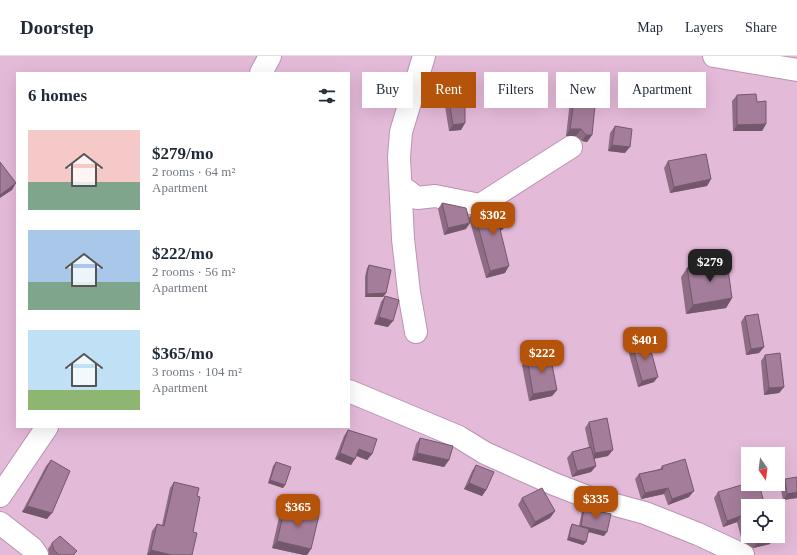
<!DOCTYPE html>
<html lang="en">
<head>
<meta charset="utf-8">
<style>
	:root { --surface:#fff; --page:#f6f6f7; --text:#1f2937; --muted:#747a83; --line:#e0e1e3; --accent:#b45309 }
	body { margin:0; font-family:"Times New Roman",serif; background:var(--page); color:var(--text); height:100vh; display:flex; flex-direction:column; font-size:15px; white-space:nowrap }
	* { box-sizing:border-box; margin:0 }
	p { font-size:13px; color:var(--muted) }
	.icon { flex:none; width:22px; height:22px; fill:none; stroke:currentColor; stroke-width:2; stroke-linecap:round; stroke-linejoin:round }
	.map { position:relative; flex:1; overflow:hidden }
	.panel { position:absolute; left:16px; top:16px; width:334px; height:356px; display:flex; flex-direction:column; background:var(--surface); border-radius:0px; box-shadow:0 4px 16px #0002 }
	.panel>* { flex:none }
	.banner { position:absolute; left:362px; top:16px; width:375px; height:36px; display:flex; gap:8px }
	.needle { width:26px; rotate:166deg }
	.tools { position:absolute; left:741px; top:391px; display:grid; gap:8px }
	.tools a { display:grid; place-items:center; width:44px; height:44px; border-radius:0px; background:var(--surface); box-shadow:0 4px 16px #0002; font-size:20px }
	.price { position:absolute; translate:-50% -34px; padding:0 9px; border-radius:8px; background:var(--accent); color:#fff; font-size:13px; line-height:26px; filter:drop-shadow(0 1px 2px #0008) }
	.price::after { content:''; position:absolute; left:50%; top:24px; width:12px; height:9px; margin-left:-6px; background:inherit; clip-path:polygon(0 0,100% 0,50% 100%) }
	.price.on { background:#222; color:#fff }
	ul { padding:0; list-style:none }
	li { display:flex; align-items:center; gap:12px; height:100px; padding:0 12px }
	li span { display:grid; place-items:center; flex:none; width:112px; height:80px; border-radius:0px; color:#555 }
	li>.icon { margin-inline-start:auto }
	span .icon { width:48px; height:48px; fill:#fffc; stroke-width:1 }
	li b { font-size:17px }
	h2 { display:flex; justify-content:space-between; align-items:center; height:48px; padding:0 12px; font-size:17px }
	.tag { padding:0 14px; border-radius:0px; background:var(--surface); box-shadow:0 4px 16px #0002; font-size:14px; line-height:36px }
	.tag.on { background:var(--accent); color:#fff }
	header { display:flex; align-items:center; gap:24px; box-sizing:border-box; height:56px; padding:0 20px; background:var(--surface); border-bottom:1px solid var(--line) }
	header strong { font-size:19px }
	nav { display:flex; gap:22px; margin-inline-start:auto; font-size:14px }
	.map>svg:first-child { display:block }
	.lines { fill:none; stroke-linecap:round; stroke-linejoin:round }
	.minor-casing { stroke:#ba92af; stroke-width:24 }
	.minor { stroke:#fff; stroke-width:22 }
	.wall { fill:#8d6c84 }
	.shaded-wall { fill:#73586c }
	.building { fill:#a47d9a; stroke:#73586c }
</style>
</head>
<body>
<header>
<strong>Doorstep</strong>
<nav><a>Map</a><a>Layers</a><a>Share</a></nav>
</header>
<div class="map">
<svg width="797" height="499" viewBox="0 0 797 499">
	<rect width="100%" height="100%" fill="#e4bad9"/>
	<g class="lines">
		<g class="minor-casing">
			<path id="minor" d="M 714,0 L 797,14
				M 261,17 L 270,0
				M 401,130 L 417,142 L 435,140 L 480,149 L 571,91
				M 416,276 L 409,236 L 403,183 L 399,101 L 401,76 L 424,0
				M 349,335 L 459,381 L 485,397 L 554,428 L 590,442 L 645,457 L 698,478 L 743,499
				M 0,440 L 47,371
				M 0,467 L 32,492 L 37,499"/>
		</g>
		<use href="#minor" class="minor"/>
	</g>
	<path class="wall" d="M 448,38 L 465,67 L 461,74 L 449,75 L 444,44 Z
		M 575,38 L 592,79 L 587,86 L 582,85 L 576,80 L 566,80 L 570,45 Z
		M 737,39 L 757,46 L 766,68 L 762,75 L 733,75 L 732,45 Z
		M 615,70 L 625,97 L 608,95 L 610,77 Z
		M 668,105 L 711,123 L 707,130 L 670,137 L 664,112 Z
		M 442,147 L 466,173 L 444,179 L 438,153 Z
		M 474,155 L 507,168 L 502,174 L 500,174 L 505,217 L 486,222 L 469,162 Z
		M 369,209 L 386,237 L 383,241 L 365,241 L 365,221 L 367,212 Z
		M 687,212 L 732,242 L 726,252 L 686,258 L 681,221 Z
		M 385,240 L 388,271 L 374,268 L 381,246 Z
		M 745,260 L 764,291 L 759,297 L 746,299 L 741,266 Z
		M 632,288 L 654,326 L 638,331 L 628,294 Z
		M 765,299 L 784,331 L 779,337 L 764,339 L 761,305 Z
		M 527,302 L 557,334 L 552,340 L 529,345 L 522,309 Z
		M 589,366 L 608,400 L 594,403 L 596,410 L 591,416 L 572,421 L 567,402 L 572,396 L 589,391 L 585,372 Z
		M 348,374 L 372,398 L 367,404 L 356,400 L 351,409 L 335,403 L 344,380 Z
		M 420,382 L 449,404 L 444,411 L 412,404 L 416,388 Z
		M 51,404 L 47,463 L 22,456 L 46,410 Z
		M 276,406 L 285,429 L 283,432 L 268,427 L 273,410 Z
		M 476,409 L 486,434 L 482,440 L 464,433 L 472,415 Z
		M 662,410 L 689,441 L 668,449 L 664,438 L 641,443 L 635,423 L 639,418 L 660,413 Z
		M 785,423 L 797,442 L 783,444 L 780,429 Z
		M 174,426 L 197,440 L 193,476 L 192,499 L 147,499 L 152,475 L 157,468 L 162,469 L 170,432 Z
		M 718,436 L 770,488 L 753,492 L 742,485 L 737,466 L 723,471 L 714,442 Z
		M 522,442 L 555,455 L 550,462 L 531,472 L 518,449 Z
		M 285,451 L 311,493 L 307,499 L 304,499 L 272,492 L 280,457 Z
		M 584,452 L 604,480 L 588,476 L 586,486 L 583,489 L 567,484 L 570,472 L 572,468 L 579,470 L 582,455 Z
		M 52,487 L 77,495 L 74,499 L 49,499 L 48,493 Z"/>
	<path class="shaded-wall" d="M 465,67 L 461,74 L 449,75 L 453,69 Z
		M 766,68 L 762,75 L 733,75 L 737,69 Z
		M 570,73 L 581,73 L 576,80 L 566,80 Z
		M 586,79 L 592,79 L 587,86 L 582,85 Z
		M 612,89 L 630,91 L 625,97 L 608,95 Z
		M 711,123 L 707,130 L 670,137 L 674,131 Z
		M 16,127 L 12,134 L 0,142 L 0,139 Z
		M 470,167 L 466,173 L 444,179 L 448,172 Z
		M 507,168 L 502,174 L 494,176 L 499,169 Z
		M 509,210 L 505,217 L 486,222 L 490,215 Z
		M 386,237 L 383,241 L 365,241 L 367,238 Z
		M 732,242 L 726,252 L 686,258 L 693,249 Z
		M 379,261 L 393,265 L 388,271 L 374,268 Z
		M 764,291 L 759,297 L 746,299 L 751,293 Z
		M 658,321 L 654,326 L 638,331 L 642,325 Z
		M 784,331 L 779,337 L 764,339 L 769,332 Z
		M 557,334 L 552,340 L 529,345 L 533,338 Z
		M 359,393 L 372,398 L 367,404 L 355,399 Z
		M 613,394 L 608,400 L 591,403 L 595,397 Z
		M 340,397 L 355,403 L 351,409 L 335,403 Z
		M 417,397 L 449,404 L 444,411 L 412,404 Z
		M 596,410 L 591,416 L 572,421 L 577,415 Z
		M 270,424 L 285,429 L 283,432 L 268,427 Z
		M 469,427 L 486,434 L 482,440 L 464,433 Z
		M 668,432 L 664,438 L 641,443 L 645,437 Z
		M 694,435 L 689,441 L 668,449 L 672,443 Z
		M 797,436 L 797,442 L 783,444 L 787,438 Z
		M 27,450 L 52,457 L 47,463 L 22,456 Z
		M 555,455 L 550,462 L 531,472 L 535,466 Z
		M 741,460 L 737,466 L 723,471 L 727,465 Z
		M 581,470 L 607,476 L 604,480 L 578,473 Z
		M 569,481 L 586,486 L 583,489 L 567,484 Z
		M 774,482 L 770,488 L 753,492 L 758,486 Z
		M 277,485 L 311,493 L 307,499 L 304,499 L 272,492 Z
		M 151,494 L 172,499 L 147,499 Z"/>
	<path class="building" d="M 465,35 L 465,67 L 453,69 L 448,38 Z
		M 575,38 L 596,40 L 592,79 L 586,79 L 581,73 L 570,73 Z
		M 756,38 L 757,46 L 766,45 L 766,68 L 737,69 L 737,39 Z
		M 615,70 L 632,73 L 630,91 L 612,89 Z
		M 706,98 L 711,123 L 674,131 L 668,105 Z
		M 0,106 L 16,127 L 0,139 Z
		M 442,147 L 466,152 L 470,167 L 448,172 Z
		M 503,149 L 507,168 L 499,169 L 509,210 L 490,215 L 474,155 L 491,153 Z
		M 727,206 L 732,242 L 693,249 L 687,212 Z
		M 369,209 L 391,214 L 386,237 L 367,238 L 367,218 Z
		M 385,240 L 399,244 L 393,265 L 379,261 Z
		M 758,258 L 764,291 L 751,293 L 745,260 Z
		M 644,284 L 649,296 L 651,295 L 658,321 L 642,325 L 632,288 Z
		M 780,297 L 784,331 L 769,332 L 765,299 Z
		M 550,298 L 557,334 L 533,338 L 527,302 Z
		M 607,362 L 613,394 L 595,397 L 589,366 Z
		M 348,374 L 377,383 L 372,398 L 359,393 L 355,403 L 340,397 Z
		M 420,382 L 453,390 L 449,404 L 417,397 Z
		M 591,391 L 596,410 L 577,415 L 572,396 Z
		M 685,403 L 694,435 L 672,443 L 668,432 L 645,437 L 639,418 L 663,413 L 662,410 Z
		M 51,404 L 70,415 L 52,457 L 27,450 Z
		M 276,406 L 291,411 L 285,429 L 270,424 Z
		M 476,409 L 494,416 L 486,434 L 469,427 Z
		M 797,421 L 797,436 L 787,438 L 785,423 Z
		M 174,426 L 199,432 L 197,440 L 200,441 L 193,476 L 197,477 L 192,499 L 172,499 L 151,494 L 157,468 L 164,470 Z
		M 748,427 L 748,428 L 759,428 L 765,450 L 748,450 L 748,480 L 746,478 L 741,460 L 727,465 L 718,436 Z
		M 542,432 L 555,455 L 535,466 L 522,442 Z
		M 285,451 L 319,459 L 311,493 L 277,485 Z
		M 584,452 L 611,458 L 607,476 L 581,470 Z
		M 572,468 L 589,473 L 586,486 L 569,481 Z
		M 60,480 L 77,495 L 73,499 L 59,499 L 54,494 L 52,487 Z
		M 748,480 L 774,480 L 774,482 L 758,486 Z"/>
</svg>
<div class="tools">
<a><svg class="needle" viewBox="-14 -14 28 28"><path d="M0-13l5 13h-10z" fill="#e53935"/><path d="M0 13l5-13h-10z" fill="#747a83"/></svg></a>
<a><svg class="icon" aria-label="locate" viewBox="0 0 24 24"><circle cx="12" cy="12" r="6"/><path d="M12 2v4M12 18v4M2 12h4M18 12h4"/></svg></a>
</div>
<b class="price" style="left:493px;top:180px">$302</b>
<b class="price on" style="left:710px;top:227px">$279</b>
<b class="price" style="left:645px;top:305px">$401</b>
<b class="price" style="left:542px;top:318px">$222</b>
<b class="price" style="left:596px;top:464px">$335</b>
<b class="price" style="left:298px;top:472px">$365</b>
<div class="banner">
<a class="tag">Buy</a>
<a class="tag on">Rent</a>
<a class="tag">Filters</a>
<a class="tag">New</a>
<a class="tag">Apartment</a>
</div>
<section class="panel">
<h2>6 homes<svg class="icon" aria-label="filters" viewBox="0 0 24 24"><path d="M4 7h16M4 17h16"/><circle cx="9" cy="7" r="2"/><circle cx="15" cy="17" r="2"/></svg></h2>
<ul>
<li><span style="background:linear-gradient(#f6c9c9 65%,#7fa58c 0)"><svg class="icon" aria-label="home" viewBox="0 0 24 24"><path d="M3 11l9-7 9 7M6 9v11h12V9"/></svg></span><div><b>$279/mo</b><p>2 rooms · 64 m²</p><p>Apartment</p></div></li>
<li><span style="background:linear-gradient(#a9c7e8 65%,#7fa58c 0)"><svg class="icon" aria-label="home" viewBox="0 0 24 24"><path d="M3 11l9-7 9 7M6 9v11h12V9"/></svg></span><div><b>$222/mo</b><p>2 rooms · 56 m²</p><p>Apartment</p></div></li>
<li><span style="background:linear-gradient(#bfe0f5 75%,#8fb573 0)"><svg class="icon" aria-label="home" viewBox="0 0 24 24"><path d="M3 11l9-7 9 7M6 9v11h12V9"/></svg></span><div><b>$365/mo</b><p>3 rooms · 104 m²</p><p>Apartment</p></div></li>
</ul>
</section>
</div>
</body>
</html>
